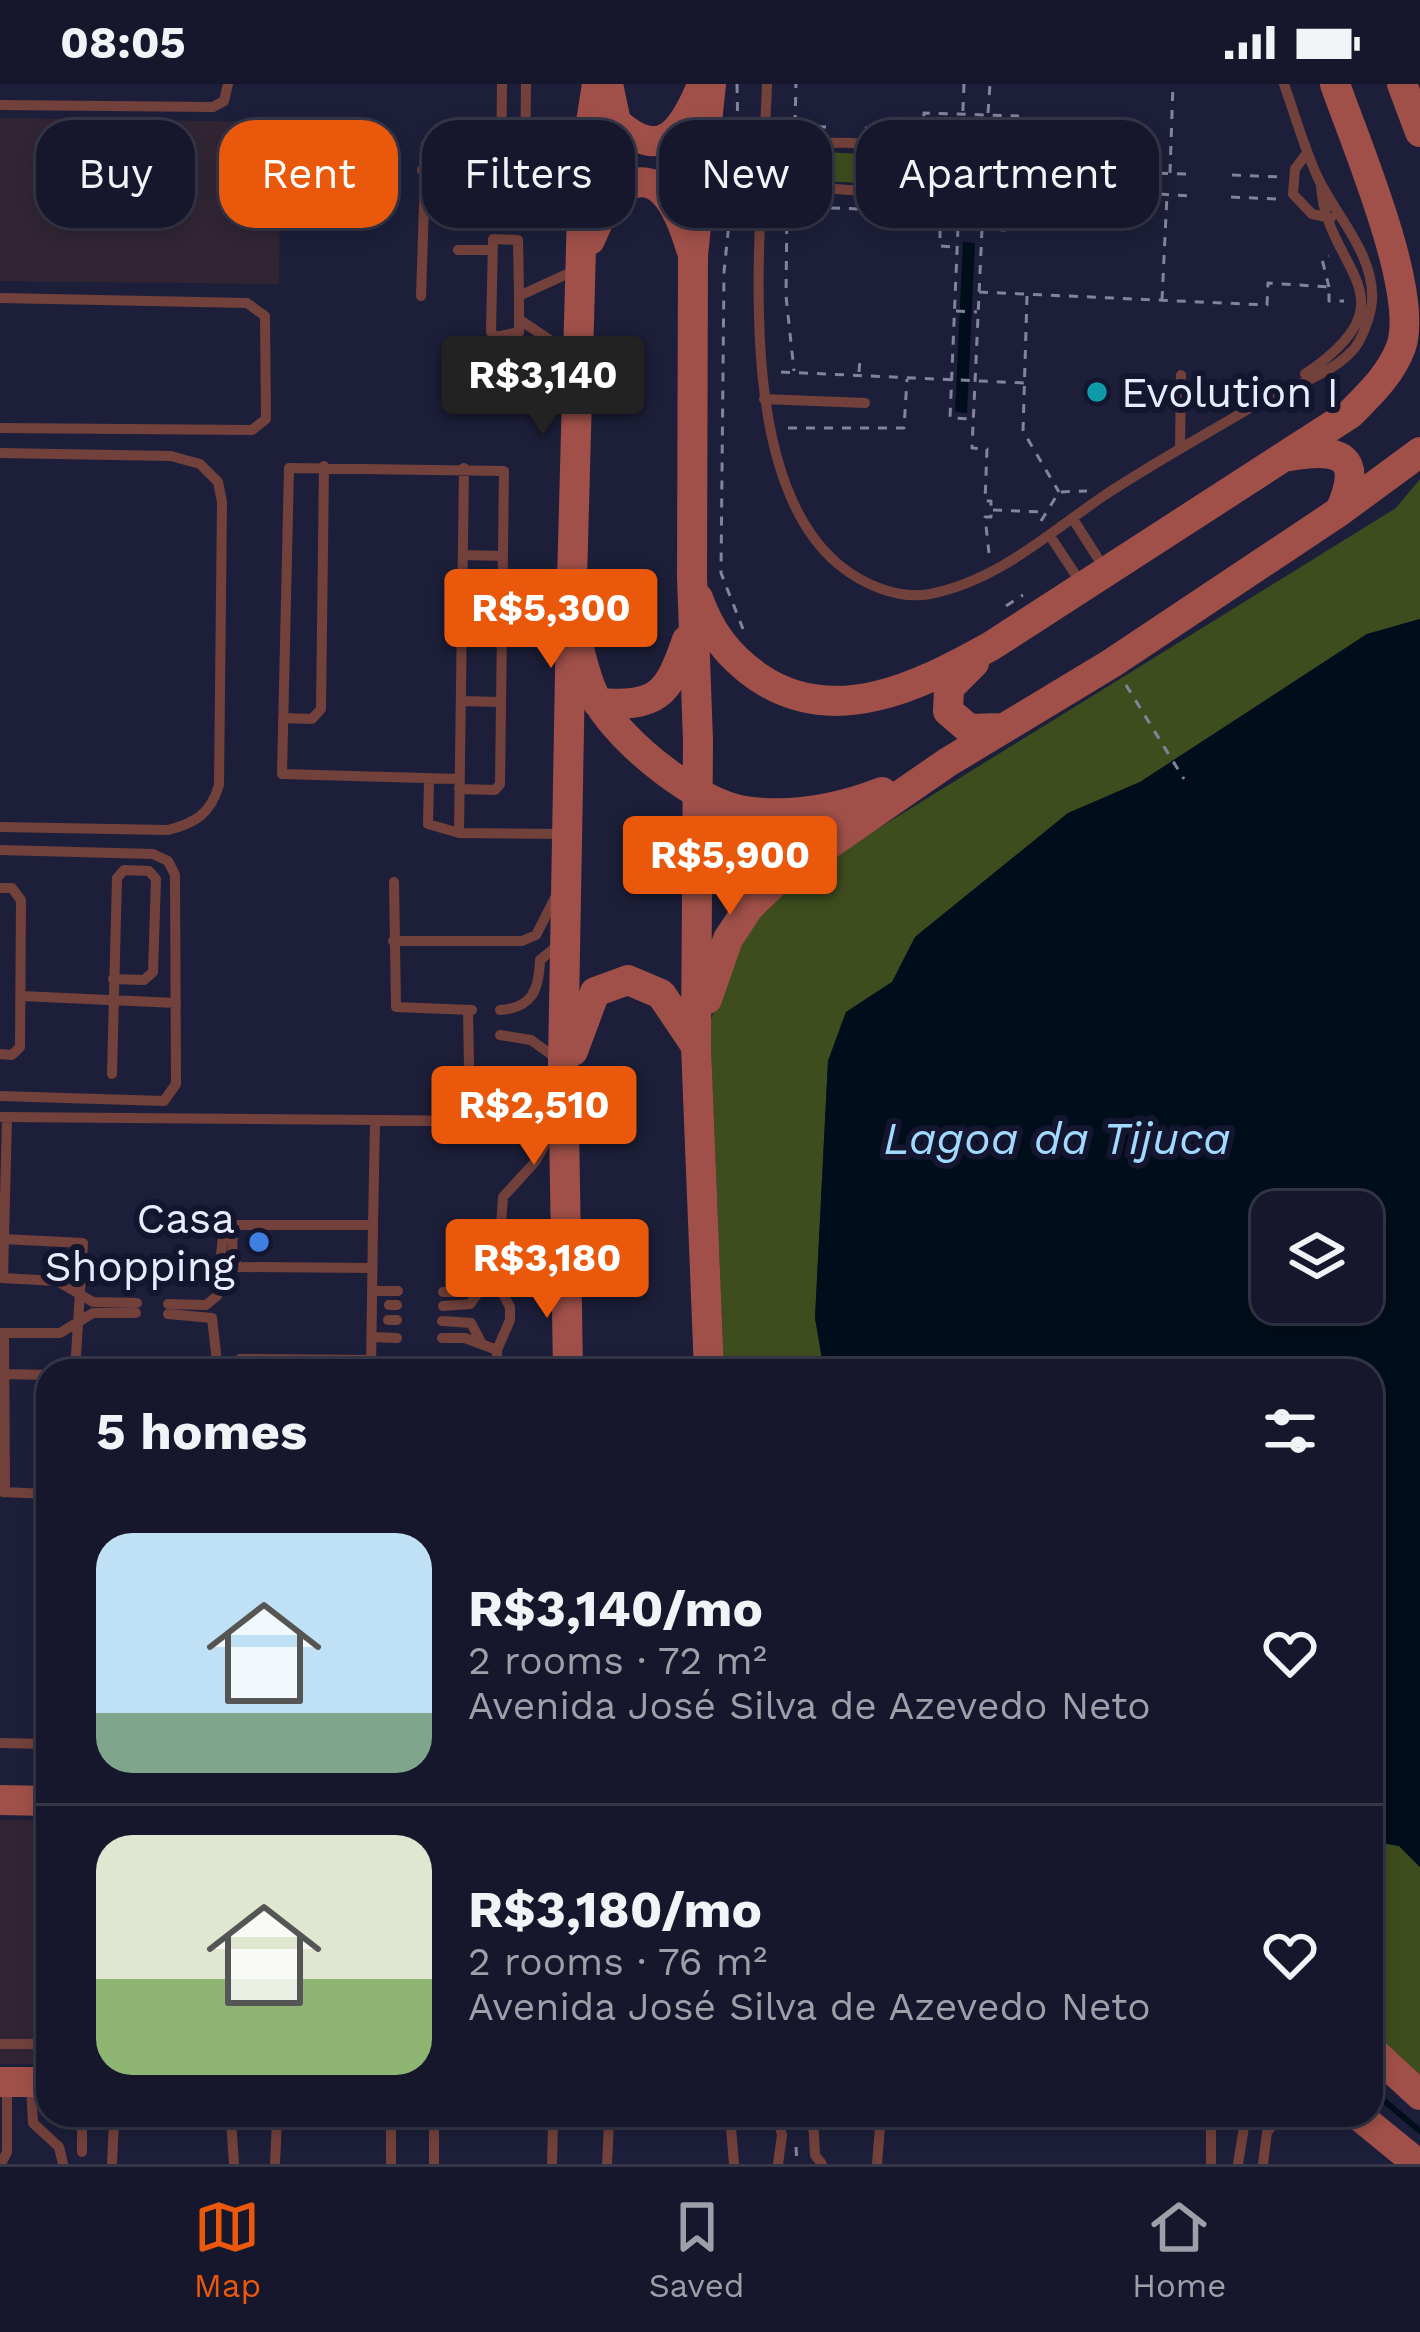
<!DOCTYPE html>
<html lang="en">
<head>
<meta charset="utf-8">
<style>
	:root { --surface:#16172c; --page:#232438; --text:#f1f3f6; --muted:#9e9fa9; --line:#353648; --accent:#ea580c }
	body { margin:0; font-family:"Work Sans",sans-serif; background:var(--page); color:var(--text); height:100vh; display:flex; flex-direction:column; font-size:45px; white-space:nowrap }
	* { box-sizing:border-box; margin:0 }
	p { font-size:39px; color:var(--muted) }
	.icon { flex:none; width:66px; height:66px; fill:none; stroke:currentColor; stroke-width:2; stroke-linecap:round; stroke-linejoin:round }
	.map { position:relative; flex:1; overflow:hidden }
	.drawer { position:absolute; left:36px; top:1275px; width:1347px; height:768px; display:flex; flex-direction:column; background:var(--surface); border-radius:36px; box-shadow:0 6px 18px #0003,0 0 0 3px var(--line) }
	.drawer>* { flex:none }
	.top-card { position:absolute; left:36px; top:36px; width:1350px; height:108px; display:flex; gap:24px }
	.tools { position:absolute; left:1251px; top:1107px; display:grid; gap:24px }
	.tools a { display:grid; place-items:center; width:132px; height:132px; border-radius:24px; background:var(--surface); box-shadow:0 6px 18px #0003,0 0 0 3px var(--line); font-size:60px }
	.price { position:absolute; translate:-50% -102px; padding:0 27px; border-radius:12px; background:var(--accent); color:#fff; font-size:39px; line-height:78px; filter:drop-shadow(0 3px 6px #0008) }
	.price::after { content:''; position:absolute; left:50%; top:72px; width:36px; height:27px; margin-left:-18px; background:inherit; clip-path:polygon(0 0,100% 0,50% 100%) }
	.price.on { background:#222; color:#fff }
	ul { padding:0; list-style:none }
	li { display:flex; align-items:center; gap:36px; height:300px; padding:0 60px }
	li+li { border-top:3px solid var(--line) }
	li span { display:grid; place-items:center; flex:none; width:336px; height:240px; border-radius:36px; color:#555 }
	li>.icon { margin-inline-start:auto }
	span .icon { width:144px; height:144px; fill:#fffc; stroke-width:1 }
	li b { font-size:51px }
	h2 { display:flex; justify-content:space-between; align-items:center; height:144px; padding:0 60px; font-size:51px }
	.pill { padding:0 42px; border-radius:36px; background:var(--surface); box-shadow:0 6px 18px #0003,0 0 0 3px var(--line); font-size:42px; line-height:108px }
	.pill.on { background:var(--accent); color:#fff }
	.status { display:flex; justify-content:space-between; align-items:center; height:84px; padding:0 60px; background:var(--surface); direction:ltr }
	.status svg { height:33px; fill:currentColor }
	.tabs { display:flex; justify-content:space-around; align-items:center; height:168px; border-top:3px solid var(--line); background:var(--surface); font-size:33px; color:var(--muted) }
	.tabs a { display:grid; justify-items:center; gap:6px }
	.tabs .on { color:var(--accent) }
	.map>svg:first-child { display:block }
	.medical { fill:#312533 }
	.green { fill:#3e4d1e }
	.water { fill:#000e1b; fill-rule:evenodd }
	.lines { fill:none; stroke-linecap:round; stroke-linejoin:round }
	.stream { stroke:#000e1b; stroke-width:6 }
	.path { stroke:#81849b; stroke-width:3; stroke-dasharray:9 9; stroke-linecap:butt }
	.lane { stroke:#73413c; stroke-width:10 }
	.secondary { stroke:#a05049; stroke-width:30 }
	.culture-dot { fill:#0f9aa8; stroke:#14162f; stroke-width:4.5 }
	.shop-dot { fill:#3f7fe0; stroke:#14162f; stroke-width:4.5 }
	.labels { text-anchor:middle; stroke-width:12; stroke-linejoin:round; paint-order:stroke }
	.poi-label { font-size:42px; fill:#e9ecfe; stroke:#14162f; text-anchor:start }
	.water-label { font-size:45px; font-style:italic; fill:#a2daff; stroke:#14162f }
</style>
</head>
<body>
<div class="status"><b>08:05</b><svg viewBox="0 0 49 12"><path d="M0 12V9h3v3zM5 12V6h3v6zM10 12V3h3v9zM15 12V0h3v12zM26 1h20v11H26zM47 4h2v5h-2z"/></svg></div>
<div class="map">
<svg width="1420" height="2080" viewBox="0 0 1420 2080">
	<rect width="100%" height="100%" fill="#1d1f3a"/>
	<path class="medical" d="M 0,34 L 281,38 L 279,200 L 0,197 Z
		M 0,1736 L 48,1736 L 48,1980 L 0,1980 Z"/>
	<path class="green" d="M 804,67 L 881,71 L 895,84 L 889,96 L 879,100 L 802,96 L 792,81 Z
		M 1420,395 L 1420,535 L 1367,550 L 1140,698 L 1068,729 L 915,853 L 892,898 L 846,928 L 828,977 L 815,1234 L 824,1287 L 724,1287 L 710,939 L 728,883 L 761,817 L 1396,424 Z
		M 1371,1757 L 1399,1762 L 1420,1783 L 1420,1997 L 1371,1952 Z"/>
	<path class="water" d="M 963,158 L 975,159 L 967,329 L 955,328 Z
		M 1420,535 L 1420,1783 L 1399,1762 L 1371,1757 L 1371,1287 L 824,1287 L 815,1234 L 828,977 L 846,928 L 892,898 L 915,853 L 1068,729 L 1140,698 L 1367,550 ZM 1272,1128 L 1362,1128 L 1362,1218 L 1272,1218 Z"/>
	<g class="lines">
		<path class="stream" d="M 1371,2006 L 1420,2047"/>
		<path class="path" d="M 737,0 L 738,52
			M 964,0 L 950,334 L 971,335
			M 988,29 L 990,0
			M 795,40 L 796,0
			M 781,42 L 832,43
			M 865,44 L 921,46
			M 914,87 L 959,88
			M 1141,89 L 1191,90
			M 1170,89 L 1173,0
			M 1232,91 L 1280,93
			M 732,109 L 724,188 L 721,489 L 743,545
			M 1142,109 L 1191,112
			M 1231,113 L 1277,115
			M 723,119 L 744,121
			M 777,122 L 917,127
			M 787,123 L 786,212 L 794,287
			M 940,145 L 940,162 L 955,163
			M 982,145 L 972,364 L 987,365 L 985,417 L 991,417 L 991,433 L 985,433 L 989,469
			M 1006,146 L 918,142 L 924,29 L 1019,32
			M 1329,203 L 1322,175 L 1329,172
			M 979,208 L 1267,221 L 1268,199 L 1329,203 L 1329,217 L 1344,217
			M 1027,212 L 1023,347 L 1059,408
			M 1162,216 L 1167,111
			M 956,227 L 977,228
			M 781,288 L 1025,299
			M 859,288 L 860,275
			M 788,344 L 904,344 L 907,295
			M 993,426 L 1043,428
			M 1041,437 L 1059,408 L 1087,407
			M 1006,522 L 1023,511
			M 1126,601 L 1184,695
			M 796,2063 L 797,2080"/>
		<path class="lane" d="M 502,0 L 501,87 L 579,89
			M 767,0 C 763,129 728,387 838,480 C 862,500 898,516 930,510 C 997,497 1048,450 1102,413 C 1150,381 1201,353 1250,324 C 1282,305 1327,294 1352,267 C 1362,257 1371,231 1372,217 C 1375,171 1336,132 1318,94 C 1304,64 1295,31 1284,0
			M 0,21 L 213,23 L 224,17 L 228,0
			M 1307,69 L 1295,85 L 1293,110 L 1312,130 L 1331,134
			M 422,86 L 501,87
			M 525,87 L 526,0
			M 703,95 L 876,108 L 895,99 L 898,73 C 866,43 754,70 708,68
			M 576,142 L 457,140 L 450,129 L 451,111 L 463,104 L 580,106
			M 458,166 L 491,166
			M 421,212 L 426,60 L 436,55 L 502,57
			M 519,212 L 518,156 L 493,155 L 491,248 L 496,253 L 519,248 L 519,212 L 578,185
			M 0,214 L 247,219 L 265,232 L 266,335 L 252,346 L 0,344
			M 520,236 L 572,271
			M 1305,290 C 1419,213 1325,186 1321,101
			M 764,315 L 865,319
			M 1180,365 L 1181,291
			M 0,369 L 171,372 L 200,380 L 218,398 L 222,418 L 219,701 C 211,729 196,739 168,746 L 0,743
			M 1073,435 L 1106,487
			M 1050,452 L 1081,499
			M 463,471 L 503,472
			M 461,617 L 501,618
			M 283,634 L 312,635 L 321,625 L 324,382
			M 429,695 L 428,740 L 459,749 L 564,750
			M 459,695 L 282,690 L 289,384 L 504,387 L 500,700 L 495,706 L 459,705
			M 459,749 L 464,384
			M 0,766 L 153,770 L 168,777 L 175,791 L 176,1000 L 164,1017 L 0,1012
			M 394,798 L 396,923 L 472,926
			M 0,804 L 12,804 L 21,816 L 20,963 L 12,971 L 0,970
			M 393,857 L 522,857 L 536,851 L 558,808
			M 21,912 L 176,919
			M 468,926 L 469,981
			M 500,926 C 532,924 539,906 540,876 L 561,859
			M 500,951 L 531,956 L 556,974
			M 112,990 L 117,794 L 124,786 L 149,787 L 156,795 L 153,888 L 144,896 L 113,895
			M 0,1033 L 501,1037 L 560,1045
			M 233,1139 L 232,1174 L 239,1183 L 372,1184
			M 373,1141 L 375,1037
			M 3,1155 L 83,1159 L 75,1287
			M 2,1194 L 57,1197 L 93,1218 L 137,1219
			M 3,1194 L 7,1033
			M 372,1207 L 398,1207
			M 443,1208 L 471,1208 L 497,1199
			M 168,1220 L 206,1221 L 217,1212 L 224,1141 L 373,1141 L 371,1287
			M 389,1221 L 397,1221
			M 443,1222 L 470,1220 L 480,1206
			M 168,1230 L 212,1234 L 218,1287
			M 388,1236 L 397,1236
			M 442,1237 L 471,1239 L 482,1260
			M 0,1249 L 60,1249 L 93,1229 L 136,1229
			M 4,1251 L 5,1408
			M 372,1253 L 397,1254
			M 442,1254 L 465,1254 L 497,1266
			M 233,1287 L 240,1275 L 372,1276
			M 497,1287 L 497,1266 L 510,1236 L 510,1223 L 497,1199 L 503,1113 L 535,1078 L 553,1046
			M 4,1290 L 48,1291
			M 3,1408 L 48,1410
			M 0,1659 L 48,1660
			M 0,1960 L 48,1960
			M 31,2002 L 33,2039 L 59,2063 L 63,2080
			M 82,2031 L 82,2068
			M 777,2031 L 782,2051 L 778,2080
			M 813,2031 L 815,2071 L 822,2080
			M 1211,2031 L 1211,2080
			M 1323,2031 L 1355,2037
			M 812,2044 L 838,2031
			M 1,2080 L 7,2068 L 7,2001
			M 112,2080 L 114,2037 L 231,2037 L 234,2080
			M 275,2080 L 277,2036 L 382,2033 L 391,2043 L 391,2080
			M 434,2080 L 434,2044 L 444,2032 L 548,2034 L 553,2040 L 552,2080
			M 607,2080 L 609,2038 L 720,2035 L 731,2044 L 734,2080
			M 877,2080 L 881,2031
			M 1238,2080 L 1246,2031
			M 1263,2080 L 1267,2048 L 1282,2031"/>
		<path class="secondary" d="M 608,0 L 616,38 C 663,81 684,44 702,1
			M 1402,0 L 1420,48
			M 590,156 L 609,113 C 658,72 679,125 691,165
			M 1290,372 C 1342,363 1364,373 1340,427
			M 698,514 C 710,548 728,572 758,593 C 834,645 919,602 991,562 L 1350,330 C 1370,310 1391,290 1401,263 C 1420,208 1355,58 1335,0
			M 579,565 C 584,582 588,603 598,618 C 622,659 697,720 745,727 C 793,734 838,725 882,708
			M 974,579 L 949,604 L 948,627 L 969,645 L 1002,644
			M 598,619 C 658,623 668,611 687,556
			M 707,915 L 728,855 L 749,823 L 776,797 L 948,678 L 1112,579 L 1340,427 L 1420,368
			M 573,967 L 595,908 L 628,896 L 661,910 L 696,962
			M 568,1287 L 563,979 L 571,533 L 583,90 L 597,0
			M 709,1287 L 696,962 L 698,656 L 692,493 L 693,171 L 711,0
			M 0,1716 L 48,1717
			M 1371,1966 L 1420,2011
			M 0,1998 L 48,1998
			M 1358,2031 L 1418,2080"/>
	</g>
	<circle class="culture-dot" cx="1097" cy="308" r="12"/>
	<circle class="shop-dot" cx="259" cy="1158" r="12"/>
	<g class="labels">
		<g class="poi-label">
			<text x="1121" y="323">Evolution I</text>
			<text x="235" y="1149" text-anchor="end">Casa<tspan x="235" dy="48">Shopping</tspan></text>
		</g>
		<g class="water-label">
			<text x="1057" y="1070">Lagoa da Tijuca</text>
		</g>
	</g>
</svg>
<div class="tools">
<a><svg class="icon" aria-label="layers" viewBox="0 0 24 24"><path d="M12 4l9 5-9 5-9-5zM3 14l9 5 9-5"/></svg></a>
</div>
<b class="price on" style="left:543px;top:354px">R$3,140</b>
<b class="price" style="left:551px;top:587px">R$5,300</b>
<b class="price" style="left:730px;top:834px">R$5,900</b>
<b class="price" style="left:534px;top:1084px">R$2,510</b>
<b class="price" style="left:547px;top:1237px">R$3,180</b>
<div class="top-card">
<a class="pill">Buy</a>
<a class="pill on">Rent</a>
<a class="pill">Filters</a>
<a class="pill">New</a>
<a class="pill">Apartment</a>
</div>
<section class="drawer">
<h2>5 homes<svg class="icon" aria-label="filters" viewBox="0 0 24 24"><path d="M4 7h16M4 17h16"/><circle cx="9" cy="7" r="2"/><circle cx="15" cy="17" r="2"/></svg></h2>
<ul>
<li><span style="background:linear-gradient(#bfe0f5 75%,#7fa58c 0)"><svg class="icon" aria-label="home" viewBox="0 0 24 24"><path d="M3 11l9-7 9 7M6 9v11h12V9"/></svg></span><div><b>R$3,140/mo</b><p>2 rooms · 72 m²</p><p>Avenida José Silva de Azevedo Neto</p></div><svg class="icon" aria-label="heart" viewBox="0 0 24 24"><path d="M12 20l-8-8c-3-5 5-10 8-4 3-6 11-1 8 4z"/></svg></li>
<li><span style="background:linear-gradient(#dfe7d0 60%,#8fb573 0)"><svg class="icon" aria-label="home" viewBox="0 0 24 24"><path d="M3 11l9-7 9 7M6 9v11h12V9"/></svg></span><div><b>R$3,180/mo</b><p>2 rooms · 76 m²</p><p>Avenida José Silva de Azevedo Neto</p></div><svg class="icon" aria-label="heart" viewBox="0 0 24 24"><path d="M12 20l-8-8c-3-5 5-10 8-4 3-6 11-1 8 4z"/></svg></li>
</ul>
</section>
</div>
<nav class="tabs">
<a class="on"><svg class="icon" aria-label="map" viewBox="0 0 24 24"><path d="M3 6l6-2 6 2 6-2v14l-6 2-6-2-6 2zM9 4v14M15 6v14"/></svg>Map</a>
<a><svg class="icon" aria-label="saved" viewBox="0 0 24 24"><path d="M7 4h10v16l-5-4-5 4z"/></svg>Saved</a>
<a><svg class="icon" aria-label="home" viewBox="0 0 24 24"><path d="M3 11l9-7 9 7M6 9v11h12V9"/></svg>Home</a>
</nav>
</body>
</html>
